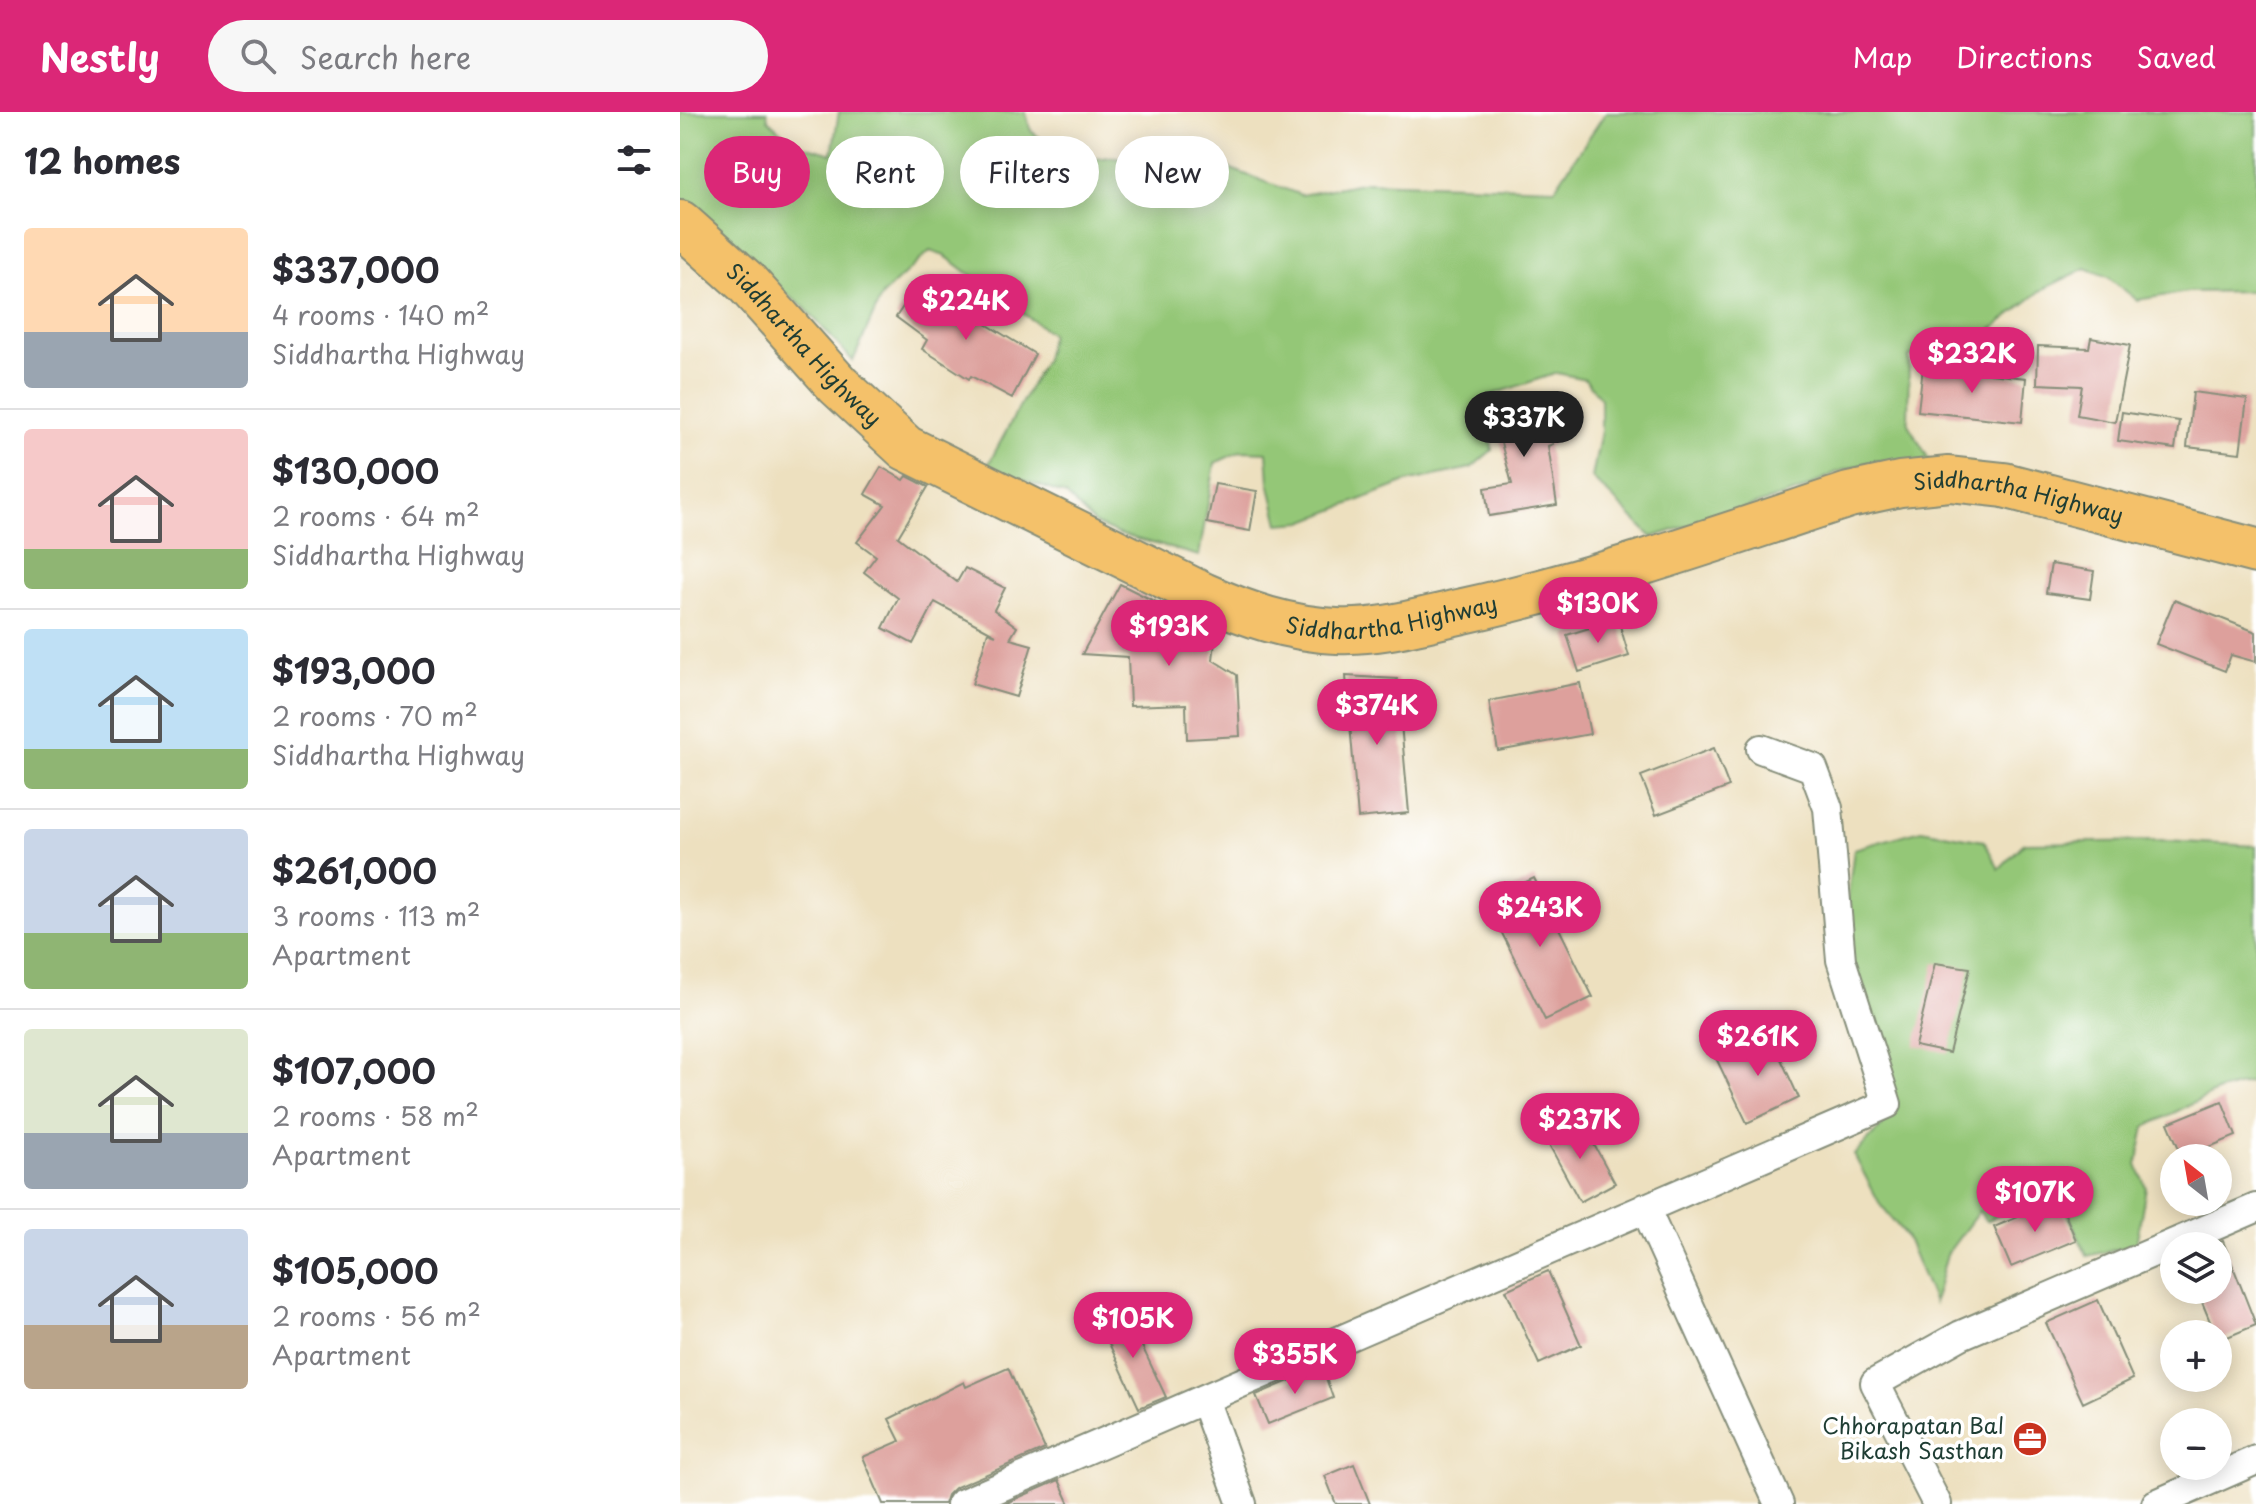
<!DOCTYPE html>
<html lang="en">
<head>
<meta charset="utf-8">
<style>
	:root { --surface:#fff; --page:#f7f7f7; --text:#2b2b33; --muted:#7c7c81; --line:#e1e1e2; --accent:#db2777 }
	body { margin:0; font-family:"Playpen Sans",sans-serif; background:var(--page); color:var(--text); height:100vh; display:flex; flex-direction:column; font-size:30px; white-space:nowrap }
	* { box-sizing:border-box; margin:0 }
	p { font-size:26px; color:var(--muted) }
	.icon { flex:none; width:44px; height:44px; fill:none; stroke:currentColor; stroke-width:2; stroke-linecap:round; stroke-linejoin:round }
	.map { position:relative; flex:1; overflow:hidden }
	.panel { display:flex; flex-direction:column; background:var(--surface); width:680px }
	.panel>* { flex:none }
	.hud { position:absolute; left:24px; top:24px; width:760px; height:72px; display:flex; gap:16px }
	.needle { width:52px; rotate:329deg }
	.controls { position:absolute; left:1480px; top:1032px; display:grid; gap:16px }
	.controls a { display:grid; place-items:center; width:72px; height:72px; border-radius:50%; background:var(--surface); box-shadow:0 4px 20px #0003; font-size:40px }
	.price { position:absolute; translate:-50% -68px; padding:0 18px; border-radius:28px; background:var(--accent); color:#fff; font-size:26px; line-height:52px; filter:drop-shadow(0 2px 4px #0008) }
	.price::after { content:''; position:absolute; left:50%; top:48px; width:24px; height:18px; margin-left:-12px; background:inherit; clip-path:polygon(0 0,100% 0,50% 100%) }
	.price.current { background:#222; color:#fff }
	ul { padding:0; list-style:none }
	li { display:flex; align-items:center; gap:24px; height:200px; padding:0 24px }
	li+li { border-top:2px solid var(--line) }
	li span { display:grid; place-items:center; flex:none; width:224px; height:160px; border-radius:8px; color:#555 }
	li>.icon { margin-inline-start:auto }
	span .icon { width:96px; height:96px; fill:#fffc; stroke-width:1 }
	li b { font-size:34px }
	h2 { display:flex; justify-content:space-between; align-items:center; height:96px; padding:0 24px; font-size:34px }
	.tag { padding:0 28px; border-radius:36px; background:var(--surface); box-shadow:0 4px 20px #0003; font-size:28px; line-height:72px }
	.tag.current { background:var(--accent); color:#fff }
	header { display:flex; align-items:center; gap:48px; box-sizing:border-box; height:112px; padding:0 40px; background:var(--accent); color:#fff }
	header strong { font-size:38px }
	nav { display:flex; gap:44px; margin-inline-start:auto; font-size:28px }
	.search { width:560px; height:72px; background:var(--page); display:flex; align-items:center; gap:20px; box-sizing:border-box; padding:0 28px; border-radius:44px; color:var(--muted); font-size:30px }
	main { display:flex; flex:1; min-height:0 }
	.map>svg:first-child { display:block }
	.green { fill:#94c777; stroke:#5a8256; stroke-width:2 }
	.building { fill:#dda09c }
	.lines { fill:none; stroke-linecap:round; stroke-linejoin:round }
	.street-casing { stroke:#868e7a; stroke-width:32 }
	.highway-casing { stroke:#868e7a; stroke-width:48 }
	.street { stroke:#fff; stroke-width:28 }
	.highway { stroke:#f4c16a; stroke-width:44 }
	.labels { text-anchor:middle; stroke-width:7; stroke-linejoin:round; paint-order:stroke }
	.street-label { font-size:22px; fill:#1f3d34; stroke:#fff }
	.poi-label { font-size:22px; fill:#1f3d34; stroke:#fff; text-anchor:end }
</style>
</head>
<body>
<header>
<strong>Nestly</strong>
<div class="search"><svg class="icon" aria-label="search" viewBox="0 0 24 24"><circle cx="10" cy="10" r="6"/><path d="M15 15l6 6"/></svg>Search here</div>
<nav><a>Map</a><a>Directions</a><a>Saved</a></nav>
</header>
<main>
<section class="panel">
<h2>12 homes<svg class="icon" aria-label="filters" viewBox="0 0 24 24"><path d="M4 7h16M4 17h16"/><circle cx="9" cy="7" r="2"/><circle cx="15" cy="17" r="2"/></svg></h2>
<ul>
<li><span style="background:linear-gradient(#ffd9b3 65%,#9aa5b1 0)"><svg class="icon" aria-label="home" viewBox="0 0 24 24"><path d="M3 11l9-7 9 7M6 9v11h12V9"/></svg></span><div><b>$337,000</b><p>4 rooms · 140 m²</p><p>Siddhartha Highway</p></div></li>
<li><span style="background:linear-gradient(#f6c9c9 75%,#8fb573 0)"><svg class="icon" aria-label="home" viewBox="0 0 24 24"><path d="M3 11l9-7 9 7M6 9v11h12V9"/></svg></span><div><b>$130,000</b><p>2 rooms · 64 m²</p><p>Siddhartha Highway</p></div></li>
<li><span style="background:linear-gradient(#bfe0f5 75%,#8fb573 0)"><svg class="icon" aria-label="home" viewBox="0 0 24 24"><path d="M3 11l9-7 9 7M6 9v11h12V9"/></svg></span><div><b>$193,000</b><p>2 rooms · 70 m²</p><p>Siddhartha Highway</p></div></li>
<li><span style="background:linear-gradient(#c9d6e8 65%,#8fb573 0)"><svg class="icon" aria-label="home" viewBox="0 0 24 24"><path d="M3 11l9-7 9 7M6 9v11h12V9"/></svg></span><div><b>$261,000</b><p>3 rooms · 113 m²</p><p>Apartment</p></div></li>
<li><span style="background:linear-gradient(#dfe7d0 65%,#9aa5b1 0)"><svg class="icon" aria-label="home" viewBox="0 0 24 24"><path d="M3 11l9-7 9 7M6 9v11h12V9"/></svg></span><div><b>$107,000</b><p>2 rooms · 58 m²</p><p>Apartment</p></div></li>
<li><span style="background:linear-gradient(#c9d6e8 60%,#b9a48a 0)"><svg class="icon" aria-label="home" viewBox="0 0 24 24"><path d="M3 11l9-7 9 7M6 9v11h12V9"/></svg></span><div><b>$105,000</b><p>2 rooms · 56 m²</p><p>Apartment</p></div></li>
</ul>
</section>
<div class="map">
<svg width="1576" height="1392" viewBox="0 0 1576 1392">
	<rect width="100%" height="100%" fill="#fff"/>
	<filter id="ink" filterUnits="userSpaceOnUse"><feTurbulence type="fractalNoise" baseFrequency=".0125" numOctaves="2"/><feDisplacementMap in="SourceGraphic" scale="16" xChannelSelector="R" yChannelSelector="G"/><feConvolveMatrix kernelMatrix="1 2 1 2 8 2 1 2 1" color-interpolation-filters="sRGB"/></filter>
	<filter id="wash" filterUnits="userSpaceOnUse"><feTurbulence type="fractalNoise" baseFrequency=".006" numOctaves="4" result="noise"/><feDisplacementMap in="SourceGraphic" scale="32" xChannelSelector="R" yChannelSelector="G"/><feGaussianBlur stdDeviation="1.8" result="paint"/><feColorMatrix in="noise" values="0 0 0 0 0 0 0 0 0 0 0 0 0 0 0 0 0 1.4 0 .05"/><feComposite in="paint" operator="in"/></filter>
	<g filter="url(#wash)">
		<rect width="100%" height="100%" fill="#ede0bf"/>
		<path class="green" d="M 0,0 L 87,0 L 88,8 L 113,31 L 152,42 L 159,0 L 345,0 L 351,19 L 392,50 L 431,45 L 466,52 L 543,54 L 621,83 L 686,70 L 875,76 L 926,0 L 1576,0 L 1576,179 L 1508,180 L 1457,188 L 1428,165 L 1406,156 L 1363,177 L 1306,222 L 1229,245 L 1228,312 L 1253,354 L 1196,349 L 1157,360 L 1120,379 L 972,425 L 912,366 L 921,319 L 921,287 L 905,267 L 877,261 L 808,284 L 812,338 L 791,356 L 726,370 L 623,410 L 599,412 L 589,370 L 587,340 L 561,339 L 535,351 L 519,444 L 438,422 L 415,412 L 386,383 L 307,355 L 365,247 L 371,222 L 265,144 L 250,139 L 202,183 L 173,249 L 124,195 L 90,170 L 0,86 Z
			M 1241,718 L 1304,729 L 1319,757 L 1344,731 L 1485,729 L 1576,734 L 1576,969 L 1538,979 L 1465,1015 L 1457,1053 L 1466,1075 L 1456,1133 L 1407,1144 L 1377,1078 L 1306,1109 L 1299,1099 L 1267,1142 L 1254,1191 L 1226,1124 L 1201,1094 L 1174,1043 L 1217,998 L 1170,847 L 1166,799 L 1174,737 Z"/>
		<g id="blocks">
			<path class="building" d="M 239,171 L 355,242 L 332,286 L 291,264 L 289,267 L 242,237 L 247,228 L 216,205 Z
				M 1411,226 L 1450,233 L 1435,310 L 1397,303 L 1402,274 L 1357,272 L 1358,234 L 1409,236 Z
				M 1243,255 L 1346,266 L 1342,310 L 1238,299 Z
				M 1513,280 L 1567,287 L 1560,341 L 1507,335 Z
				M 860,284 L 873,332 L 868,334 L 877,393 L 809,404 L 805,376 L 832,372 L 812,297 Z
				M 1442,300 L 1499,309 L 1495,337 L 1438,329 Z
				M 201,355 L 224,368 L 227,364 L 248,375 L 218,425 L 277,470 L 285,456 L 325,476 L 314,498 L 337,515 L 330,527 L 352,533 L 336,585 L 292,572 L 308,520 L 316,523 L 255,490 L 233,532 L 203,516 L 218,486 L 184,460 L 196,444 L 177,430 L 205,393 L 185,382 Z
				M 535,372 L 577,379 L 570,419 L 527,411 Z
				M 1371,452 L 1414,459 L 1410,487 L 1366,481 Z
				M 440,472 L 478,491 L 462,524 L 535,529 L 533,548 L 557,563 L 560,624 L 507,627 L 506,592 L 450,594 L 448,545 L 402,542 Z
				M 1494,488 L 1576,520 L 1576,550 L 1551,543 L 1545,559 L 1476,532 Z
				M 938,507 L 949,544 L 899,560 L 887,523 Z
				M 666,564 L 717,567 L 729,701 L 678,706 Z
				M 900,571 L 910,622 L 818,639 L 809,589 Z
				M 1034,636 L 1049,675 L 976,703 L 961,664 Z
				M 854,766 L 913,885 L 865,908 L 806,789 Z
				M 1255,851 L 1290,856 L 1269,941 L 1235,934 Z
				M 1089,921 L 1119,986 L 1067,1011 L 1036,946 Z
				M 1542,989 L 1556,1024 L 1503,1046 L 1488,1011 Z
				M 901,1009 L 935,1071 L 900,1090 L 866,1027 Z
				M 1379,1088 L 1396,1128 L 1331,1155 L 1314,1115 Z
				M 1543,1129 L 1576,1213 L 1538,1229 L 1517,1178 L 1538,1178 L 1538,1131 Z
				M 868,1159 L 901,1233 L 859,1252 L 826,1178 Z
				M 1418,1188 L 1453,1267 L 1403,1291 L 1366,1211 Z
				M 446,1200 L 486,1285 L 459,1296 L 420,1212 Z
				M 642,1255 L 653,1286 L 588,1312 L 576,1283 Z
				M 328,1256 L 365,1337 L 274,1376 L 267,1383 L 264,1392 L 203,1392 L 183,1345 L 220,1329 L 209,1307 L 284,1270 L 286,1275 Z
				M 674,1352 L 690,1392 L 656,1392 L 645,1364 Z
				M 379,1368 L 390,1392 L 324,1392 Z"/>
		</g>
	</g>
	<g filter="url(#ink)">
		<use href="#blocks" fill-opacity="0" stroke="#868e7a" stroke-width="2"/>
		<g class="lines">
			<g class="street-casing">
				<path id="street" d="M 965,1096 L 1099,1392
					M 524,1287 L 562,1392
					M 281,1392 L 1207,992 L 1161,848 L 1148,696 L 1133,656 L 1081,637
					M 1257,1392 L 1195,1271 L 1281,1223 L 1576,1096
					M 1476,1392 L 1576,1348"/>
			</g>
			<g class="highway-casing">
				<g id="highway">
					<path id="s1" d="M 0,111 L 66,170 L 158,273 L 226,336 L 523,483 C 566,502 609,517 657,519 C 700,521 742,508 783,499 C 914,470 1042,425 1169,383 L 1220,372 L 1269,367 L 1324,373 L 1576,439"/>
				</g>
			</g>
			<use href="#street" class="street"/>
			<use href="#highway" class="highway"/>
		</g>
	</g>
	<defs>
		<g id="office-disc" transform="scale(1.8)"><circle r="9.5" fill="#c8321e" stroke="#fff"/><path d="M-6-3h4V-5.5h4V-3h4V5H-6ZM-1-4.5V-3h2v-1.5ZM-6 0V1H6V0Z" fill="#fff"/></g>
	</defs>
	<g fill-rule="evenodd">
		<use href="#office-disc" x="1350" y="1327"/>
	</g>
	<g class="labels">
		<g class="street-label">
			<text dy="8" stroke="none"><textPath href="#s1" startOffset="174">Siddhartha Highway</textPath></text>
			<text dy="8" stroke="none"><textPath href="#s1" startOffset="1494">Siddhartha Highway</textPath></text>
			<text dy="8" stroke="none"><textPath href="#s1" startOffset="846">Siddhartha Highway</textPath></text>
		</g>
		<g class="poi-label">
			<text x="1324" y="1322">Chhorapatan Bal<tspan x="1324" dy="25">Bikash Sasthan</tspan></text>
		</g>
	</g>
</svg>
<div class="controls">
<a><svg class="needle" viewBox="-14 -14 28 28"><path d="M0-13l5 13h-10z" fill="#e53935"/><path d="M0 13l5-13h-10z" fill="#7c7c81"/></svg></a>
<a><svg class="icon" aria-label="layers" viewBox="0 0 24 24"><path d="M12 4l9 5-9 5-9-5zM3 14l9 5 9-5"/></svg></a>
<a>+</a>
<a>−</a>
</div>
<b class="price" style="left:286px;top:230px">$224K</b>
<b class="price" style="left:1292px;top:283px">$232K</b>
<b class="price current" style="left:844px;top:347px">$337K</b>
<b class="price" style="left:918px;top:533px">$130K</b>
<b class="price" style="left:489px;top:556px">$193K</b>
<b class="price" style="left:697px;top:635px">$374K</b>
<b class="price" style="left:860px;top:837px">$243K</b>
<b class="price" style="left:1078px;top:966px">$261K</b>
<b class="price" style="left:900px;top:1049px">$237K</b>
<b class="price" style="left:1355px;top:1122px">$107K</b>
<b class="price" style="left:453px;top:1248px">$105K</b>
<b class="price" style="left:615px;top:1284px">$355K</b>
<div class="hud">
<a class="tag current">Buy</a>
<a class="tag">Rent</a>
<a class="tag">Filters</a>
<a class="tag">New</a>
</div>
</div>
</main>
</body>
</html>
